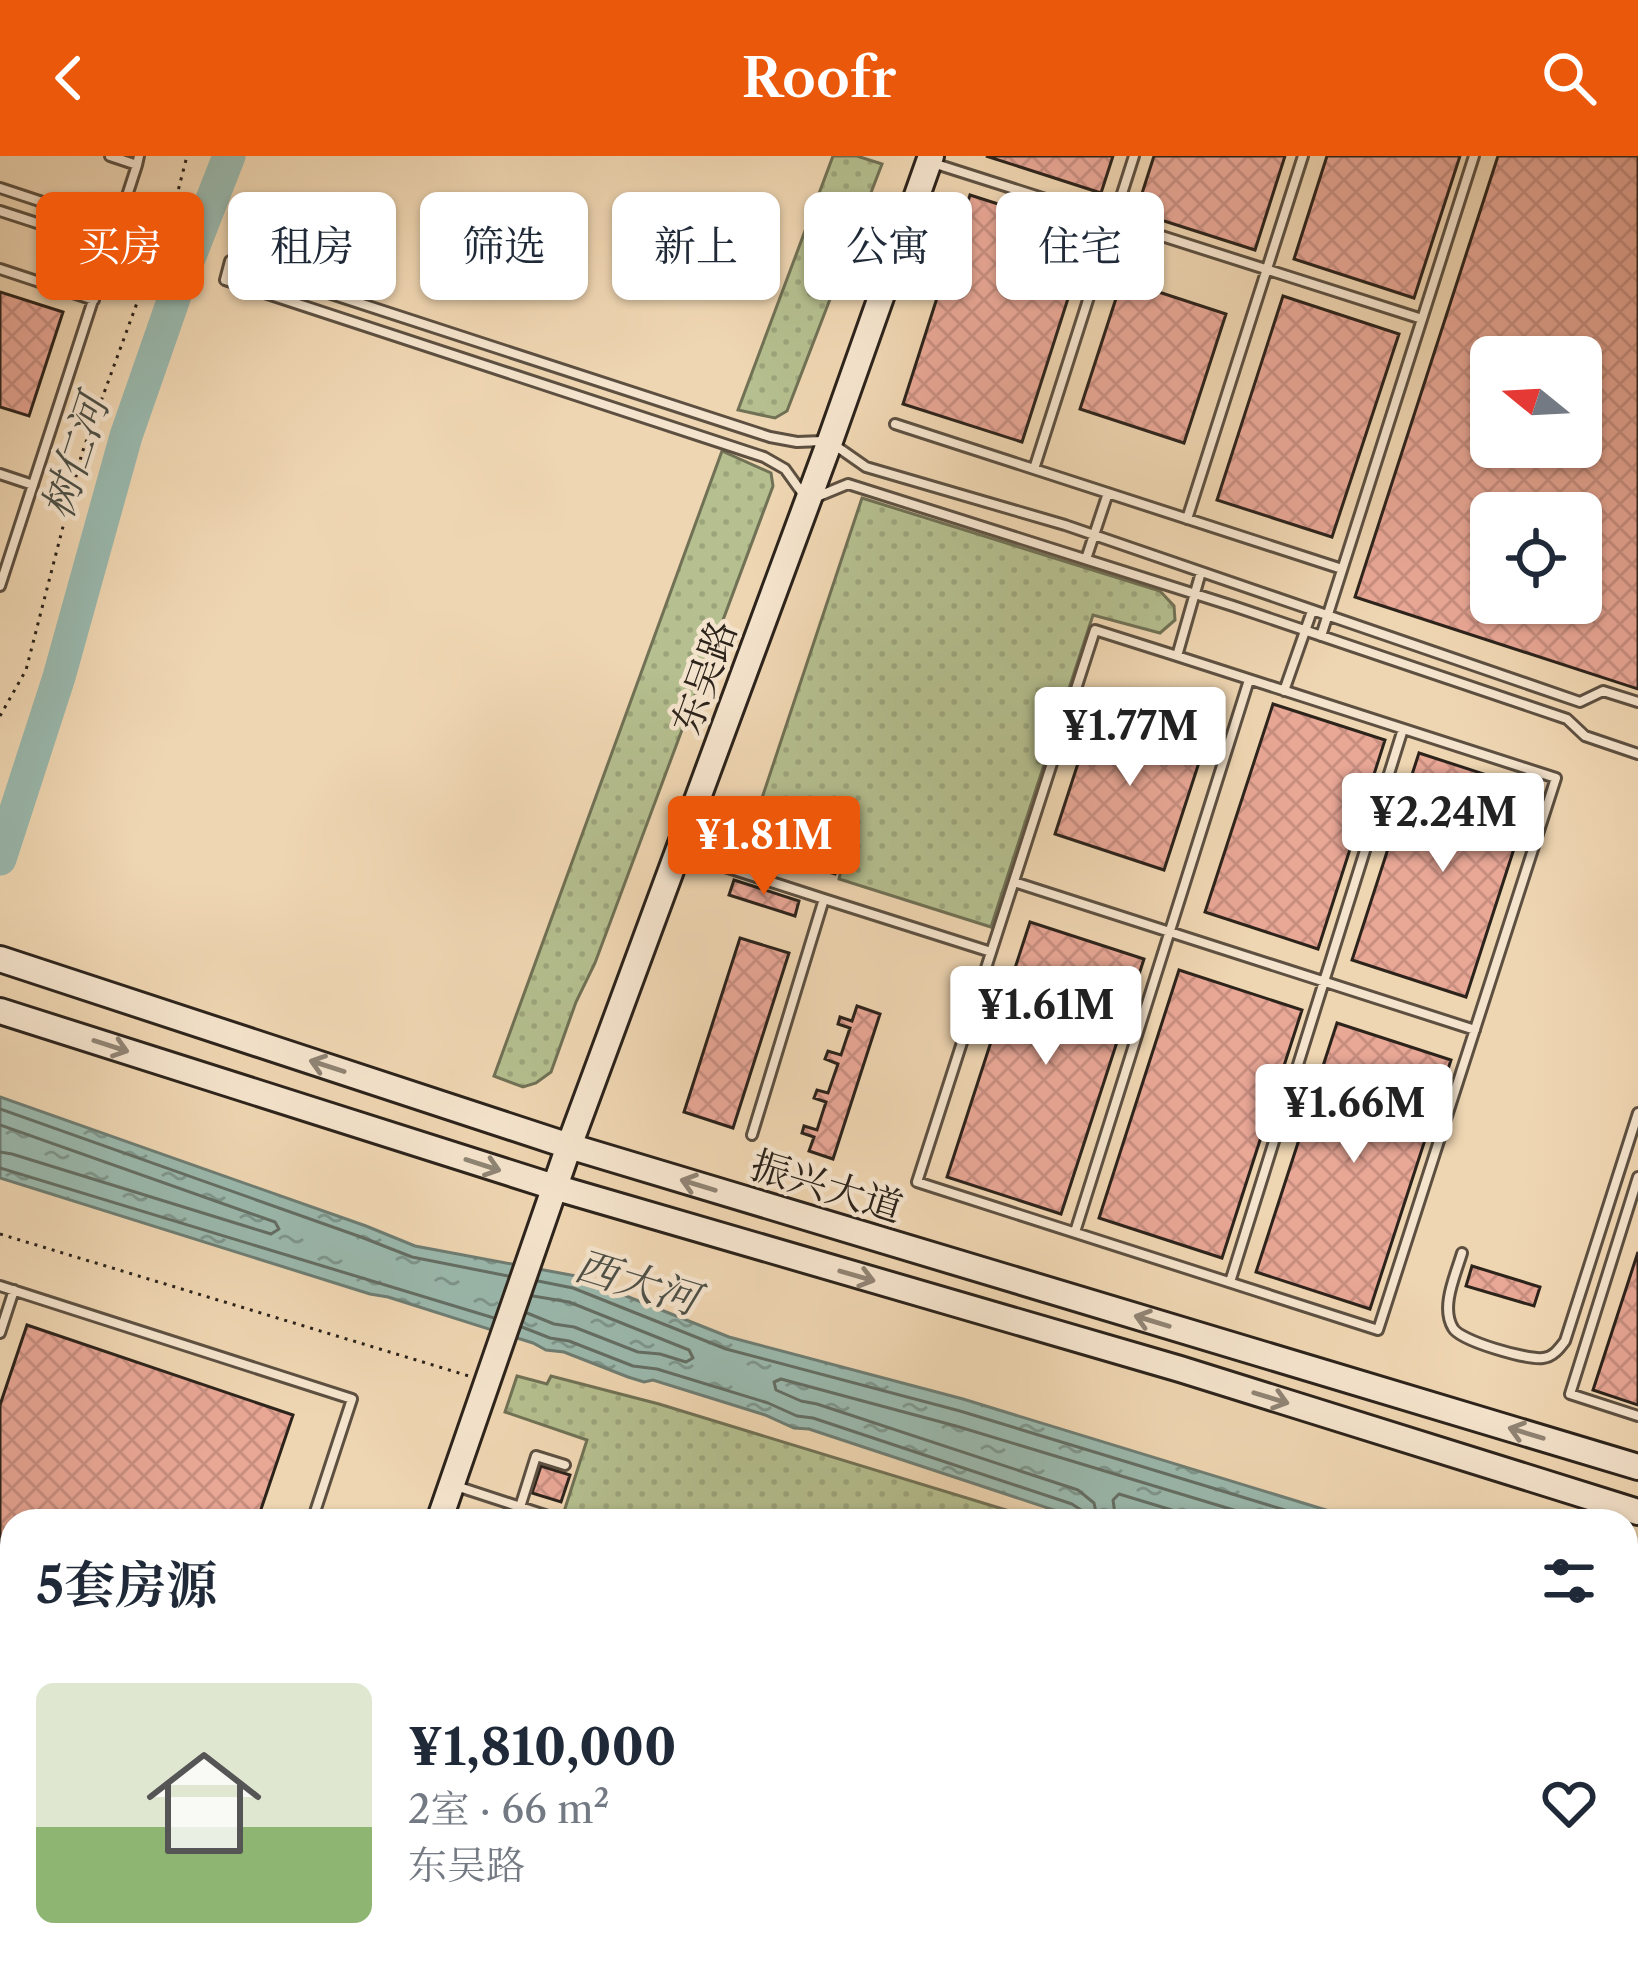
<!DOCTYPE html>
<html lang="zh">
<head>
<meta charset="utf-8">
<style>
	:root { --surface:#fff; --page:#f2f2f3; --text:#1f2937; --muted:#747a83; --line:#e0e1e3; --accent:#ea580c }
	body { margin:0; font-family:"Libre Caslon Text","Noto Serif SC",serif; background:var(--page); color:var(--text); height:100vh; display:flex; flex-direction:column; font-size:45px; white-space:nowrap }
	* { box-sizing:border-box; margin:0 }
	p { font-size:39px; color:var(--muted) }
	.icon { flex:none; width:66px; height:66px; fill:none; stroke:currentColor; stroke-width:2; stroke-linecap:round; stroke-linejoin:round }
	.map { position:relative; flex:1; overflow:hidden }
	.sheet { position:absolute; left:0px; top:1353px; width:1638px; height:471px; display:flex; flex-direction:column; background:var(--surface); border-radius:36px 36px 0 0; box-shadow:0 3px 9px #0004 }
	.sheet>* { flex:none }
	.banner { position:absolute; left:36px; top:36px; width:1566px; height:108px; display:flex; gap:24px }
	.needle { width:78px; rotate:288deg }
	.controls { position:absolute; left:1470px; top:180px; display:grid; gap:24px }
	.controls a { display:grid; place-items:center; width:132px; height:132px; border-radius:18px; background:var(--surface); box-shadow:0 3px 9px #0004; font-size:60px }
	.price { position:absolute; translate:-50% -102px; padding:0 27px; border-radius:12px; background:#fff; color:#222; font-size:39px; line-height:78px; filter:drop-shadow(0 3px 6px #0008) }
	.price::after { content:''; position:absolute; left:50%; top:72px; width:36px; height:27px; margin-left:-18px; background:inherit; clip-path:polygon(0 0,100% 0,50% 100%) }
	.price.selected { background:var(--accent); color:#fff }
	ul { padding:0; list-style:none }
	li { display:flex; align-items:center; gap:36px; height:300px; padding:0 36px }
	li+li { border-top:3px solid var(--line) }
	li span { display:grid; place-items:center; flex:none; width:336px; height:240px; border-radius:18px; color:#555 }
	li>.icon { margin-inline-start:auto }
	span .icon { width:144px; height:144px; fill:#fffc; stroke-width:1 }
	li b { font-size:51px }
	h2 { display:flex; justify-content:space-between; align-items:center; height:144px; padding:0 36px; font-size:51px }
	.pill { padding:0 42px; border-radius:18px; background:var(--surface); box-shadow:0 3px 9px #0004; font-size:42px; line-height:108px }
	.pill.selected { background:var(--accent); color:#fff }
	header { display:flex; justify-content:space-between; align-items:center; height:156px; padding:0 36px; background:var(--accent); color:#fff; font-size:54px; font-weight:600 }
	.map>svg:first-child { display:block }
	.grass { fill:url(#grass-dots); stroke:#707155; stroke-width:3 }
	.water { fill:url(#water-ripples); stroke:#6e7d73; stroke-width:3 }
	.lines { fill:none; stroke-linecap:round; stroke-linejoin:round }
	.shore { stroke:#636e64; stroke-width:3 }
	.river { stroke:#9ab9ae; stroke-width:33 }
	.building { fill:url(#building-cross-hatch); stroke:#2c231b; stroke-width:3; fill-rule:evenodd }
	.lane-casing { stroke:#5d5041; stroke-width:14 }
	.secondary-casing { stroke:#2c231b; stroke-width:30 }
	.path { stroke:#2c231b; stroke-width:3; stroke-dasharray:3 6; stroke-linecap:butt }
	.lane { stroke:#f5e4cd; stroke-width:8 }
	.secondary { stroke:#f5e4cd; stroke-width:24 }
	.oneway { stroke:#908474 }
	.labels { text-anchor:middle; stroke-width:9; stroke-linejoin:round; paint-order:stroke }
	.street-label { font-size:39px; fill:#2c231b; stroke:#f5e4cd }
	.water-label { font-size:42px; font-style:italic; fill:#4d5047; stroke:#f5e4cd }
</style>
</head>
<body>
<header><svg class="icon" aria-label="back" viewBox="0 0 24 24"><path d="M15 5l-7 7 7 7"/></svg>Roofr<svg class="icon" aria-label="search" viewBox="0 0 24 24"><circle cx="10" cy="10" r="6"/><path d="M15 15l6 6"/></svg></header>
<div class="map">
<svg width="1638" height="1823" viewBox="0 0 1638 1823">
	<defs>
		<pattern id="grass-dots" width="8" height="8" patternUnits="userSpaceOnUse" patternTransform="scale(3)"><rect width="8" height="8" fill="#b5bf8f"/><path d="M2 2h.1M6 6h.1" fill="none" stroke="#9ca47b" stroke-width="1.8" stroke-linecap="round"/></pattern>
		<pattern id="water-ripples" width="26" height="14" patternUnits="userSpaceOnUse" patternTransform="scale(3)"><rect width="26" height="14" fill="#9ab9ae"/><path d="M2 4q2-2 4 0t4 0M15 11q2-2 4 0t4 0" fill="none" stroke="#7e968d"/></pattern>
		<pattern id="building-cross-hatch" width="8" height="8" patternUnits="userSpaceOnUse" patternTransform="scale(3)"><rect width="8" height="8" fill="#e9a796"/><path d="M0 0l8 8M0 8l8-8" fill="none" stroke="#c88f81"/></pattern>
	</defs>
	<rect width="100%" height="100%" fill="#efd6b2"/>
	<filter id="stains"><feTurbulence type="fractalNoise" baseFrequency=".00167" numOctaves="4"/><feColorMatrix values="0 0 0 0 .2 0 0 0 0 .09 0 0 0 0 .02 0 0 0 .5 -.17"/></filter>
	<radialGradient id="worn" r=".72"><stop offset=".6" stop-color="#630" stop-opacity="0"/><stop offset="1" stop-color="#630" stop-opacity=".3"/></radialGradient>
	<path class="grass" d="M 833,0 L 857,0 L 882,8 L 787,255 L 775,262 L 738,254 Z
		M 722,295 L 771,317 L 773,330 L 595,807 L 576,846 L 551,916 L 536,927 L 523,931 L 494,920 Z
		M 862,342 L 1160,435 L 1174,450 L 1175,464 L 1160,477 L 1093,459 L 991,771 L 839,723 L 847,689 L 756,660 Z
		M 517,1220 L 547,1228 L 551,1220 L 659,1248 L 1042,1365 L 561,1365 L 587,1284 L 505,1256 Z"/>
	<path class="water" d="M 0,941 L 366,1070 L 415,1090 L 576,1120 L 729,1181 L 963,1243 L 1362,1365 L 1087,1365 L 809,1273 L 794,1272 L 765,1259 L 653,1224 L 644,1226 L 628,1221 L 564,1196 L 546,1194 L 533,1187 L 388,1141 L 370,1138 L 0,1022 Z"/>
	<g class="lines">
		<path class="shore" d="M 0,953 L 361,1081 L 412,1101 L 508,1120
			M 0,969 L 275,1066 L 279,1073 L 271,1078 L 12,998 L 0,996
			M 0,1012 L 494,1162
			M 538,1125 L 573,1132 L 726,1193 L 960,1255 L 1321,1365
			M 527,1157 L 554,1168 L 574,1171 L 638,1196 L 660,1198 L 686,1206 L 693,1202 L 689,1194 L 569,1146 L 533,1140
			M 522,1171 L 550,1182 L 569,1185 L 633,1210 L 657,1213 L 768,1247 L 797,1260 L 813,1262 L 1072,1348 L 1081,1354 L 1083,1365
			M 1098,1365 L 1094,1347 L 1078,1334 L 817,1248 L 801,1245 L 776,1234 L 774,1226 L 781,1223 L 956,1270 L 1270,1365
			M 1116,1365 L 1113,1344 L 1119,1338 L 1208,1365"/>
		<path class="river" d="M 0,703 L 59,521 L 126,280 L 179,128 L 229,0"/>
	</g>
	<path class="building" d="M 986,0 L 1113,0 L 1101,37 Z
		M 1154,0 L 1285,0 L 1255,94 L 1136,56 Z
		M 1327,0 L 1460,0 L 1414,142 L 1294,103 Z
		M 1498,0 L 1638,0 L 1638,533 L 1355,441 ZM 1491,201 L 1581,201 L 1581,291 L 1491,291 ZM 1491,357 L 1581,357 L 1581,447 L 1491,447 Z
		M 970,39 L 1089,77 L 1022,286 L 903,248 Z
		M 1122,124 L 1226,158 L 1184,287 L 1080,253 Z
		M 0,136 L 63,156 L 29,260 L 0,251 Z
		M 1283,140 L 1399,178 L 1332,381 L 1217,344 Z
		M 1273,548 L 1385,584 L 1318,793 L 1205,756 Z
		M 1096,552 L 1205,588 L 1164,714 L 1055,678 Z
		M 1419,597 L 1533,634 L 1466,841 L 1352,804 Z
		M 763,682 L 839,704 L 835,718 L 759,696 Z
		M 734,724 L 799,745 L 795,760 L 729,739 Z
		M 1030,766 L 1144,803 L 1061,1058 L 947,1021 Z
		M 740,782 L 789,797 L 733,972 L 684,956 Z
		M 1179,814 L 1302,854 L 1222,1102 L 1099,1062 Z
		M 857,850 L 880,858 L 833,1003 L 809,995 L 814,981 L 802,977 L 804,970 L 817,974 L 826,946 L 814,942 L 817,934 L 828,937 L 838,908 L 825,903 L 828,895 L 841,899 L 850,872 L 838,868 L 840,861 L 852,865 Z
		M 1337,867 L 1451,904 L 1370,1153 L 1256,1116 Z
		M 1638,1096 L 1638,1249 L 1593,1234 Z
		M 1472,1110 L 1540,1131 L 1534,1150 L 1466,1130 Z
		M 27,1169 L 293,1259 L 257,1365 L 12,1365 L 12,1395 L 0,1391 L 0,1249 Z
		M 541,1310 L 570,1319 L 561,1346 L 532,1337 Z
		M 12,1632 L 12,1798 L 0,1794 L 0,1668 Z
		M 1629,1744 L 1638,1747 L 1638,1823 L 1603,1823 L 1607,1812 L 1626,1812 L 1626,1753 Z
		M 434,1812 L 493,1812 L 489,1823 L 430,1823 Z
		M 545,1812 L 594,1812 L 590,1823 L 541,1823 Z
		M 655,1812 L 698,1812 L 695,1823 L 652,1823 Z
		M 864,1812 L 933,1812 L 929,1823 L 898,1823 Z
		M 1321,1812 L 1399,1812 L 1396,1823 L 1318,1823 Z
		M 1466,1812 L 1544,1812 L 1540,1823 L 1463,1823 Z"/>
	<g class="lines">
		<g class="lane-casing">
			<path id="lane" d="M 110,0 L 137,9 L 139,0
				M 936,8 L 1422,163
				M 0,32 L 118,71
				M 0,55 L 111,91
				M 0,113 L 94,144
				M 895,268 L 1342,413
				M 836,290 L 866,311 L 1065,369 L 1580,546 L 1603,535 L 1638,546
				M 1034,313 L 1134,0
				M 0,318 L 33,329
				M 803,338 L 785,313 L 764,301 L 225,124 L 230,105 L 770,281 L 797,286 L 823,285
				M 814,342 L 848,328 L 1233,450 L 1567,563 L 1585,580 L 1638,598
				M 1187,363 L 1303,0
				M 1086,403 L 1108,337
				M 0,430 L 137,9
				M 1321,480 L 1474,0
				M 1177,500 L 1556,622 L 1378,1174 L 917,1026 L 1095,474 L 1177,500 L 1201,416
				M 1284,535 L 1312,455
				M 685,698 L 824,743
				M 1014,726 L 1475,874
				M 752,979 L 824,743 L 991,796
				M 1638,1021 L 1570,1238 L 1638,1260
				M 1075,1076 L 1249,524
				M 1462,1097 C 1456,1118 1440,1151 1453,1172 C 1460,1185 1527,1204 1543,1202 C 1553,1201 1559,1193 1565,1185 L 1638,957
				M 1230,1126 L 1403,573
				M 0,1130 L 352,1243 L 312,1365
				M 0,1177 L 14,1134
				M 453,1329 L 554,1362
				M 520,1351 L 536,1300 L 565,1309
				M 0,1419 L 12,1424
				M 1626,1697 L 1638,1703
				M 314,1812 L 345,1823
				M 788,1812 L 793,1823
				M 156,1823 L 159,1812
				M 407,1823 L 411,1812
				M 508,1823 L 511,1812
				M 615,1823 L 619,1812
				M 715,1823 L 718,1812
				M 960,1823 L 966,1812
				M 1292,1823 L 1296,1812
				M 1436,1823 L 1440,1812
				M 1575,1823 L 1579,1812"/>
		</g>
		<g class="secondary-casing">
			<path id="secondary" d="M 0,803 L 569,990 L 1638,1311
				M 0,855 L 554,1031 L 1180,1213 L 1638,1356
				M 439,1365 L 569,990 L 830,285 L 931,0
				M 281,1823 L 284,1812"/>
		</g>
		<path class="path" d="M 0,560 L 26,514 L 82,297 L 178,35 L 187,0
			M 0,1078 L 469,1220"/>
		<use href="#lane" class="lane"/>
		<use href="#secondary" class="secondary"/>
	</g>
	<defs><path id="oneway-shaft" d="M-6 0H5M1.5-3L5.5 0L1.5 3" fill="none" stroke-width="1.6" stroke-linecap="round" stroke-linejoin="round" transform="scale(3)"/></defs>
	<g class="oneway">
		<use href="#oneway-shaft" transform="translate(111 890) rotate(18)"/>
		<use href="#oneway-shaft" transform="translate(327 910) rotate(-162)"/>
		<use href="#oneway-shaft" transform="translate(483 1009) rotate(18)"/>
		<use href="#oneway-shaft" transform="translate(698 1029) rotate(-163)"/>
		<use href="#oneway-shaft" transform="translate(857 1120) rotate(16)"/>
		<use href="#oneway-shaft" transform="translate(1152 1165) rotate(-163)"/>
		<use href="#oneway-shaft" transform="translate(1271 1242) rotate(17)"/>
		<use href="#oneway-shaft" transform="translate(1526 1277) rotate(-163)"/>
	</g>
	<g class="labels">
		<g class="street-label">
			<text transform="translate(704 521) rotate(-70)" y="14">东吴路</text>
			<text transform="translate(827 1030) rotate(17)" y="14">振兴大道</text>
		</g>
		<g class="water-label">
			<text transform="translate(75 301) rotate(-72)" y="15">树仁河</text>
			<text transform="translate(637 1126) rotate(17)" y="15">西大河</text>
		</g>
	</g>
	<rect width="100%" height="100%" filter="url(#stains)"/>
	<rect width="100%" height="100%" fill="url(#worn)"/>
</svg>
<div class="controls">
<a><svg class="needle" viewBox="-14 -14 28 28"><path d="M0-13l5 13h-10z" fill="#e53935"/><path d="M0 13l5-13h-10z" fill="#747a83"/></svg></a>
<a><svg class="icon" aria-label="locate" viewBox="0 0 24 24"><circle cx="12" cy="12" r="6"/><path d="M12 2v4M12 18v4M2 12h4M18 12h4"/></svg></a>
</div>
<b class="price" style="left:1130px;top:633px">¥1.77M</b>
<b class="price" style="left:1443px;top:719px">¥2.24M</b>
<b class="price selected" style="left:764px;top:742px">¥1.81M</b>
<b class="price" style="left:1046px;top:912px">¥1.61M</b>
<b class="price" style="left:1354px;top:1010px">¥1.66M</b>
<div class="banner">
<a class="pill selected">买房</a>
<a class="pill">租房</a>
<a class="pill">筛选</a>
<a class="pill">新上</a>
<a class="pill">公寓</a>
<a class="pill">住宅</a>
</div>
<section class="sheet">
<h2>5套房源<svg class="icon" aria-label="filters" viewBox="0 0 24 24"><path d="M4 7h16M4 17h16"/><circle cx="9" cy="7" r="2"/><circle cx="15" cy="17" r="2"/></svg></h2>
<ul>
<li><span style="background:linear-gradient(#dfe7d0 60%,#8fb573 0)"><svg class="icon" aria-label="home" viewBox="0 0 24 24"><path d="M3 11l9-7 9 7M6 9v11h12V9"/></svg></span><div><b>¥1,810,000</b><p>2室 · 66 m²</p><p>东吴路</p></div><svg class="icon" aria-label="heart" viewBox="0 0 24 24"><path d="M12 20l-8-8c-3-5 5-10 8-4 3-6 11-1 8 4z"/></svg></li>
</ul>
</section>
</div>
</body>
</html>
